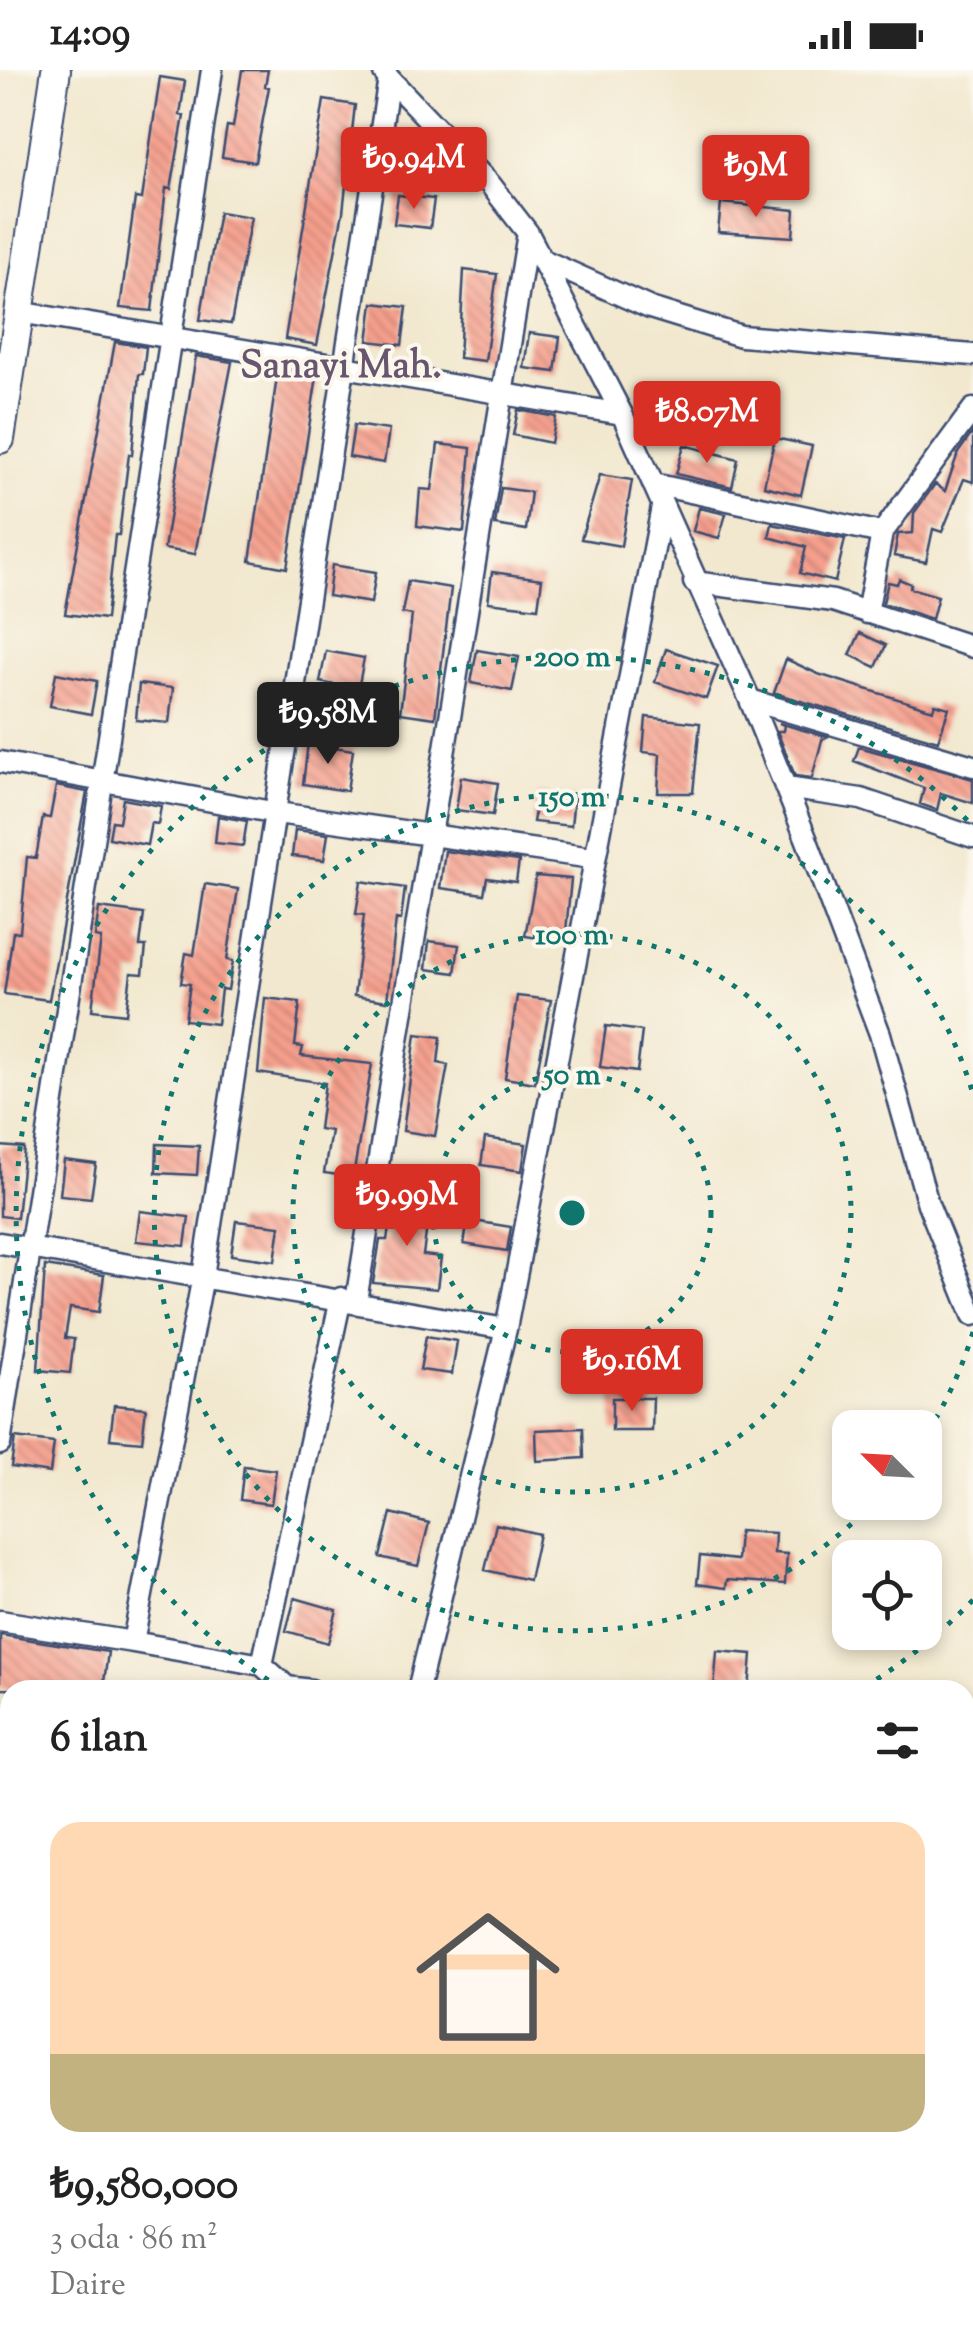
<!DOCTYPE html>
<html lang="tr">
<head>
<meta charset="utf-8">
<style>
	:root { --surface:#fff; --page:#f2f2f2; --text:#222; --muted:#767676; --line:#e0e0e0; --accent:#d93025 }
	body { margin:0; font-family:"Sorts Mill Goudy",serif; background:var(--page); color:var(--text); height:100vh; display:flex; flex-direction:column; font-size:38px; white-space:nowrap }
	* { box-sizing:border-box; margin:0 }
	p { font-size:32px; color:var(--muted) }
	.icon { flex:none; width:55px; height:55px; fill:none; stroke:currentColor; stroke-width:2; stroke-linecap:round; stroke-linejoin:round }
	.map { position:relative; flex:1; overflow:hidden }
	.panel { position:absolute; left:0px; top:1610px; width:975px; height:672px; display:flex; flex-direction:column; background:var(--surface); border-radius:30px 30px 0 0; box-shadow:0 5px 15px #0003 }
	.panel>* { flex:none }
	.needle { width:65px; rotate:294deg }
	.buttons { position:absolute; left:832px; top:1340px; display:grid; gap:20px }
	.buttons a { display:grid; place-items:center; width:110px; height:110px; border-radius:20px; background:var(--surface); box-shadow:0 5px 15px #0003; font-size:50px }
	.price { position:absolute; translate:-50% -85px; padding:0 22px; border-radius:10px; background:var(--accent); color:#fff; font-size:32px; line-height:65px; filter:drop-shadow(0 2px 5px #0008) }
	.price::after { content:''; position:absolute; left:50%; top:60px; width:30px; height:22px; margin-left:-15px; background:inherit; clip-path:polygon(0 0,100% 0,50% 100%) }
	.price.on { background:#222; color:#fff }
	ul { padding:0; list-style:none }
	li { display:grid; align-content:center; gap:20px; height:530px; padding:0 50px }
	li+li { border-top:2px solid var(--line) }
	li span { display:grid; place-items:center; height:310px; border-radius:30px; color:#555 }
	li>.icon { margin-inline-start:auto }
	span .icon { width:180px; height:180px; fill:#fffc; stroke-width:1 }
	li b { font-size:42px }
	h2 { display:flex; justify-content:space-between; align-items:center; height:120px; padding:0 50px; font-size:42px }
	.status { display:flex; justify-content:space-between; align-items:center; height:70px; padding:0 50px; background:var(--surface); direction:ltr }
	.status svg { height:28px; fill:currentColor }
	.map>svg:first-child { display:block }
	.building { fill:url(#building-back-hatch) }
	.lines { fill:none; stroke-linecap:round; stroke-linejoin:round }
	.minor-casing { stroke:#3b4b6f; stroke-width:25 }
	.secondary-casing { stroke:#3b4b6f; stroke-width:32 }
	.minor { stroke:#fff; stroke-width:20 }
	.secondary { stroke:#fff; stroke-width:28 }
	.ring { fill:none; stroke:#0f766e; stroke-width:5; stroke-dasharray:5 10 }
	.labels { text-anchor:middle; stroke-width:8; stroke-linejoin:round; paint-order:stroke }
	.neighbourhood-label { font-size:38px; font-weight:bold; fill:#68566e; stroke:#fbf7ec }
	.centre { fill:#0f766e; stroke:#fbf7ec; stroke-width:5 }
	.ring-label { font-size:30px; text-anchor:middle; font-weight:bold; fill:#0f766e; stroke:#fbf7ec; stroke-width:8; stroke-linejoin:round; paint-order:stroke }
</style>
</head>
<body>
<div class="status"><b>14:09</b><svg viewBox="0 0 49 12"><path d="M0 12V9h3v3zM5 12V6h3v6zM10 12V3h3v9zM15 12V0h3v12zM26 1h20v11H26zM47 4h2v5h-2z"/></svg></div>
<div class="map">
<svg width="973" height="2282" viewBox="0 0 973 2282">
	<defs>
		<pattern id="building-back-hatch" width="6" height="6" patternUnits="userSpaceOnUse" patternTransform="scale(2.5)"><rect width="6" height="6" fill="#f69f8c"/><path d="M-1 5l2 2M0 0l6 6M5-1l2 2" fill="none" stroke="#c68276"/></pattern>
	</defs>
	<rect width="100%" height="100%" fill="#fbf7ec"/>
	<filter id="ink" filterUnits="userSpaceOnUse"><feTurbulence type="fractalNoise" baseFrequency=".01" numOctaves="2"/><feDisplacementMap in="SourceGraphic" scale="20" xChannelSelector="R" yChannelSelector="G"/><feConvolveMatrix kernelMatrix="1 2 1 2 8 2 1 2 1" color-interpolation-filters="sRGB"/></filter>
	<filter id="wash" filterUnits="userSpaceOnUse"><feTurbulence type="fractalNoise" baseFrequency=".0048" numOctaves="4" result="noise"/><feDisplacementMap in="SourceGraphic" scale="40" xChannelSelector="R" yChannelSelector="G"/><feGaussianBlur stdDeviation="2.25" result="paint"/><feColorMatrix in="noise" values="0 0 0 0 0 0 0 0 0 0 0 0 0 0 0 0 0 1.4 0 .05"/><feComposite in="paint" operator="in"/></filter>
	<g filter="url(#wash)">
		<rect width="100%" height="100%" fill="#f2e8cf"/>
		<g id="blocks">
			<path class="building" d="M 242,0 L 268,0 L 265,16 L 269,17 L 255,92 L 222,87 L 227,56 L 233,57 Z
				M 160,7 L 185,11 L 180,45 L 184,46 L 171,119 L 166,118 L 152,241 L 120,238 L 135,128 L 142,129 Z
				M 324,30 L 355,35 L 343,142 L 317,275 L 285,269 Z
				M 398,125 L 434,129 L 430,158 L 394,154 Z
				M 721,133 L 795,140 L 793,167 L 718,162 Z
				M 219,142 L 251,147 L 231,254 L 200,250 Z
				M 464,200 L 497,204 L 485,291 L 459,288 Z
				M 373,233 L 407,237 L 402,275 L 368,271 Z
				M 529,263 L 560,267 L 555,302 L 524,298 Z
				M 115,272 L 146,277 L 143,304 L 139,304 L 132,385 L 129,384 L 119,465 L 115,465 L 106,549 L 65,544 Z
				M 196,286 L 232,292 L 195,484 L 164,479 Z
				M 278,300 L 317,306 L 287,498 L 250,491 Z
				M 518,340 L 556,347 L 551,373 L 513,365 Z
				M 354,355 L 389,360 L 384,393 L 349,387 Z
				M 973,362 L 973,412 L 964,409 L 942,462 L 933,459 L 926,492 L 894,486 L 898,464 L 913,463 L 914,443 L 935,414 L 945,421 L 958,383 Z
				M 775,368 L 812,376 L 801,425 L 764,416 Z
				M 438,374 L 471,378 L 464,462 L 417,456 L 420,419 L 432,420 Z
				M 684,375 L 738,389 L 732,417 L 676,404 Z
				M 600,405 L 632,410 L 621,476 L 581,469 Z
				M 501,418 L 531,422 L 526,460 L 495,455 Z
				M 699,438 L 726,444 L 719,468 L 693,461 Z
				M 772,454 L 845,469 L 835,512 L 800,503 L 806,477 L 769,467 Z
				M 332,495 L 376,502 L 371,533 L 328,526 Z
				M 492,502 L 542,509 L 538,538 L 488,532 Z
				M 899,509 L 911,514 L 910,518 L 938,526 L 932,549 L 883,533 L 888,512 L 897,514 Z
				M 408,511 L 451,518 L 435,648 L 400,643 L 412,545 L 402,543 Z
				M 860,563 L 886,575 L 876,597 L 850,585 Z
				M 666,579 L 718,596 L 706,629 L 655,612 Z
				M 477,580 L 519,587 L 512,621 L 471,613 Z
				M 326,581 L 364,588 L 358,620 L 320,612 Z
				M 786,589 L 818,604 L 933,640 L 935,634 L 949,638 L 938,671 L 774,623 Z
				M 56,603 L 97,611 L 91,644 L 50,636 Z
				M 139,614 L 173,618 L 169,653 L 136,650 Z
				M 646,647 L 700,653 L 693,723 L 658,723 L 660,684 L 643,682 Z
				M 779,653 L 827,667 L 822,670 L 812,708 L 795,706 L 777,661 L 783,661 L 784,655 Z
				M 308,673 L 353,680 L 347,721 L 303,714 Z
				M 859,677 L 973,709 L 973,733 L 941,723 L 937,740 L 920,734 L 924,718 L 854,691 Z
				M 461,707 L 498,713 L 493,745 L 456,740 Z
				M 56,716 L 87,722 L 49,930 L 4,924 L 13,862 L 20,862 L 27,787 L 36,788 L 43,747 L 50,748 Z
				M 538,723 L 574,728 L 571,756 L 533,752 Z
				M 123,729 L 161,736 L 158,754 L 151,753 L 147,775 L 109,768 L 112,751 L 119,752 Z
				M 218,746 L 247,751 L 243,776 L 215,773 Z
				M 295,760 L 328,764 L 324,790 L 292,786 Z
				M 445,781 L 519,791 L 516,812 L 487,808 L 484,824 L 440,818 Z
				M 536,806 L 571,809 L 565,872 L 525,866 Z
				M 361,811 L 405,818 L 401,850 L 396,849 L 387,931 L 354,926 L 364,845 L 356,844 Z
				M 205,814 L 238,819 L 227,890 L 233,891 L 228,920 L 221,919 L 217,954 L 185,950 L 190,914 L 181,913 L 186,883 L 194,885 Z
				M 99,838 L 144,844 L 140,876 L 146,876 L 143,904 L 131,903 L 126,944 L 92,940 L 101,868 L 95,867 Z
				M 429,871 L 459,875 L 455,903 L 426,899 Z
				M 517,926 L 551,930 L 535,1013 L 505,1008 Z
				M 265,928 L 300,932 L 295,976 L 303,977 L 301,986 L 372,994 L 353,1107 L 324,1103 L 331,1061 L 319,1059 L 325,1013 L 258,1003 Z
				M 606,956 L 642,961 L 637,1002 L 600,997 Z
				M 416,964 L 441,967 L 438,993 L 448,995 L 435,1066 L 403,1061 Z
				M 485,1068 L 526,1074 L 522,1101 L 481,1095 Z
				M 157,1074 L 199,1076 L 197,1105 L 156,1103 Z
				M 0,1076 L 24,1078 L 17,1148 L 0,1146 Z
				M 64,1090 L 96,1094 L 91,1128 L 60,1125 Z
				M 394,1128 L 430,1134 L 423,1185 L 441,1187 L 437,1219 L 373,1213 L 380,1170 L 387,1170 Z
				M 140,1141 L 189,1147 L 185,1176 L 136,1171 Z
				M 468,1150 L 511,1157 L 507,1181 L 464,1174 Z
				M 236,1151 L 280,1156 L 275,1191 L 231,1185 Z
				M 45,1196 L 104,1205 L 99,1242 L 70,1238 L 65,1268 L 74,1269 L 70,1303 L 38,1300 Z
				M 426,1266 L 457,1271 L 452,1304 L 420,1300 Z
				M 612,1328 L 653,1328 L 652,1361 L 612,1361 Z
				M 114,1335 L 146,1338 L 142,1372 L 110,1369 Z
				M 583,1358 L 584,1388 L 537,1391 L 536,1360 Z
				M 15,1368 L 54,1373 L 50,1403 L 11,1397 Z
				M 244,1396 L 276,1400 L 271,1434 L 240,1430 Z
				M 391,1443 L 429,1453 L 418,1496 L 380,1487 Z
				M 496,1454 L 539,1464 L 529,1510 L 485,1500 Z
				M 739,1461 L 775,1463 L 774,1483 L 787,1484 L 785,1514 L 727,1510 L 726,1518 L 697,1514 L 700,1486 L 737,1490 Z
				M 295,1528 L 337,1540 L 328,1573 L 286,1561 Z
				M 0,1565 L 108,1582 L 103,1620 L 0,1619 Z
				M 717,1581 L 752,1584 L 749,1620 L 714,1620 Z"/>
		</g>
	</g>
	<g filter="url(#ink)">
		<use href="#blocks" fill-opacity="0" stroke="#3b4b6f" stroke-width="2.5"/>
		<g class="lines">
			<g class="minor-casing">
				<path id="minor" d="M 384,3 L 490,114 L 528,163 L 622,344 L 750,630 L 806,768 L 880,964 L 928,1134 L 973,1245
					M 545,191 L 650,238 L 741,266 L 973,285
					M 19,242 L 622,344
					M 653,414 L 882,463
					M 694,512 L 833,531 L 973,577
					M 867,543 L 882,463 L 973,339
					M 750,630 L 973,696
					M 0,692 L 277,743 L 592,788
					M 786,718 L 861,729 L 973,767
					M 0,1173 L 506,1259
					M 356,1231 L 528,163
					M 0,1374 L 212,0
					M 0,1551 L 133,1572 L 203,1206 L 389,8
					M 133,1572 L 262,1595 L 287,1617 L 311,1620
					M 262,1595 L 341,1228
					M 418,1620 L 506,1259 L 662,437
					M 0,2083 L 10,2089
					M 523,2272 L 578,2282"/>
			</g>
			<g class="secondary-casing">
				<path id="secondary" d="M 0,369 L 56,0"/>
			</g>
			<use href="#minor" class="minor"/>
			<use href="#secondary" class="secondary"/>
		</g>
	</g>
	<g class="ring">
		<circle cx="572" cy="1143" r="139"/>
		<circle cx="572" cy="1143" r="279"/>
		<path d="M973 1262A418 418 0 0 1 926 1365M873 1433A418 418 0 1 1 973 1024"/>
		<path d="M973 1530A557 557 0 0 1 863 1618M281 1618A557 557 0 1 1 973 756"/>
	</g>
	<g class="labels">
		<g class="neighbourhood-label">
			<text x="341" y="307">Sanayi Mah.</text>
		</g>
	</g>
	<circle cx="572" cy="1143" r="15" class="centre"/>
	<g class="ring-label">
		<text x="572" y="596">200 m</text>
		<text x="572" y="736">150 m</text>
		<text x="572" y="874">100 m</text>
		<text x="572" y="1014">50 m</text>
	</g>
</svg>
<div class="buttons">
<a><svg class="needle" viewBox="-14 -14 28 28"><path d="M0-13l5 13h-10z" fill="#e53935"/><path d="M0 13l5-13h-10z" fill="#767676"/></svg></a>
<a><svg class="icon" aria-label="locate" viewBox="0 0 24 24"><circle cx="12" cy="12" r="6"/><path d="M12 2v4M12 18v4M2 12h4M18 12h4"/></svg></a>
</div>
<b class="price" style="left:414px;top:142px">₺9.94M</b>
<b class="price" style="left:756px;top:150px">₺9M</b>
<b class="price" style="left:707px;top:396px">₺8.07M</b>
<b class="price on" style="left:328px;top:697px">₺9.58M</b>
<b class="price" style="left:407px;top:1179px">₺9.99M</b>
<b class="price" style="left:632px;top:1344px">₺9.16M</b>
<section class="panel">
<h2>6 ilan<svg class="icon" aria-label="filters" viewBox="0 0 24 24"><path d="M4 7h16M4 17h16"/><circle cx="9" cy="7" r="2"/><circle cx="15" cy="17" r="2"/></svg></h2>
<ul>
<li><span style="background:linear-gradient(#ffd9b3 75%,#c2b280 0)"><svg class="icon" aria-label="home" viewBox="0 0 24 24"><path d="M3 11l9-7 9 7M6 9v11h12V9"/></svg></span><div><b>₺9,580,000</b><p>3 oda · 86 m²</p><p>Daire</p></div></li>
</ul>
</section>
</div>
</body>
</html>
